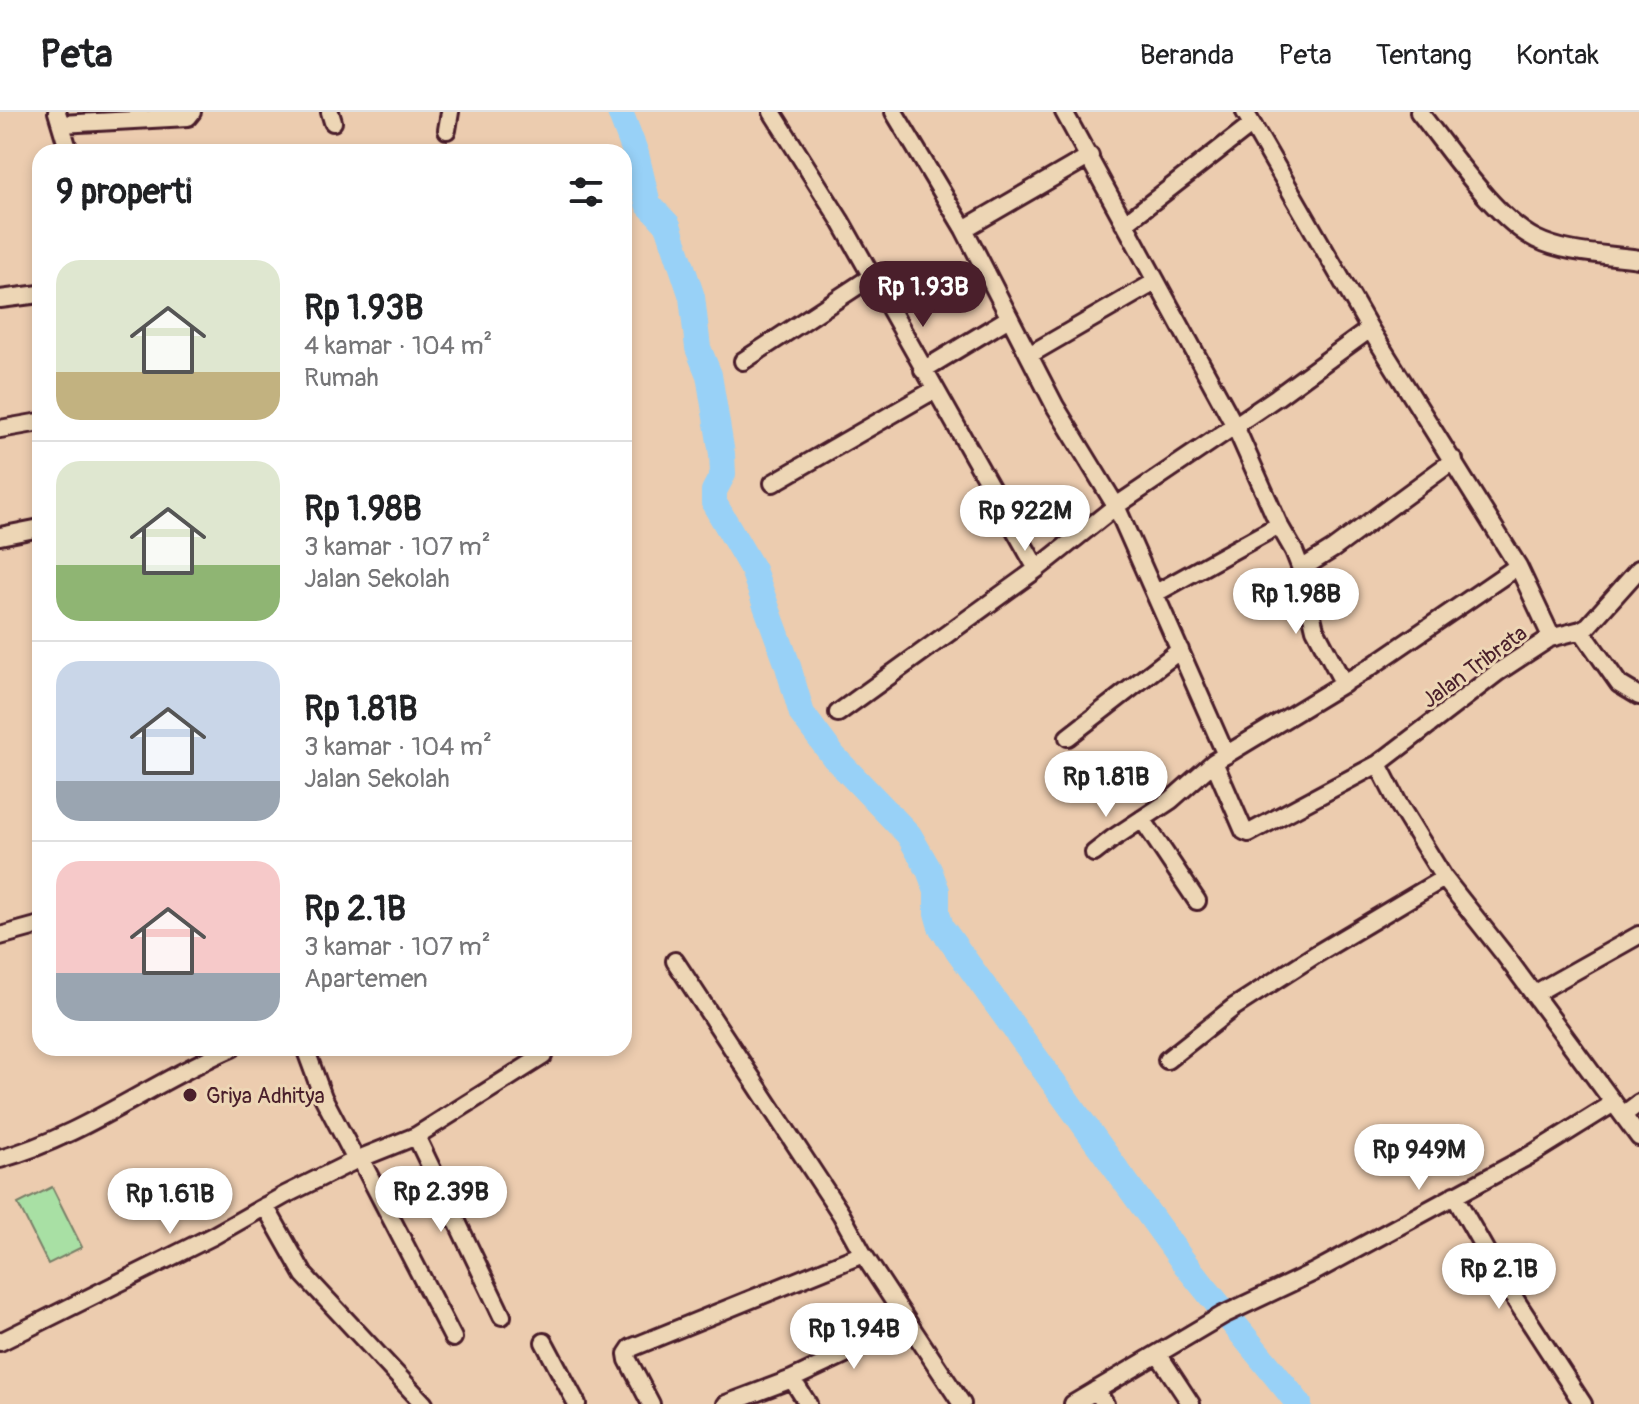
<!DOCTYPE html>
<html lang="id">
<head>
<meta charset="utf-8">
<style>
	:root { --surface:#fff; --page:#f6f6f6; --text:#202124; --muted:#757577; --line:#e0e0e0; --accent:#4a1f2b }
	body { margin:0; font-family:Pangolin,sans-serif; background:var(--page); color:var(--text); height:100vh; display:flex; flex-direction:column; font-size:30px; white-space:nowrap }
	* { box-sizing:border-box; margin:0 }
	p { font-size:26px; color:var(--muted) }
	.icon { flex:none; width:44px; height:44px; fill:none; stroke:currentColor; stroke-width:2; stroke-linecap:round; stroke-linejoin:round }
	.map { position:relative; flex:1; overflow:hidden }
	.side { position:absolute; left:32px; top:32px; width:600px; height:912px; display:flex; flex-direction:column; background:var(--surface); border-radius:24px; box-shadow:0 4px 12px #0003 }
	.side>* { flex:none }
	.price { position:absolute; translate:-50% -68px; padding:0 18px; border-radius:28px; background:#fff; color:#222; font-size:26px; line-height:52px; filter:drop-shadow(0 2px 4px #0008) }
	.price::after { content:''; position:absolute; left:50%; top:48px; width:24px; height:18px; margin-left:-12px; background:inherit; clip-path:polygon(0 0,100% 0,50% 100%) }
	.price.on { background:var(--accent); color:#fff }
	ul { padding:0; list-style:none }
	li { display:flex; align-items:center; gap:24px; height:200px; padding:0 24px }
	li+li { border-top:2px solid var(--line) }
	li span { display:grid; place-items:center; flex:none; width:224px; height:160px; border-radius:24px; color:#555 }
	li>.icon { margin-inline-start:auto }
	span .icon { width:96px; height:96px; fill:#fffc; stroke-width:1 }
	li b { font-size:34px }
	h2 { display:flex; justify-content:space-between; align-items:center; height:96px; padding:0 24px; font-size:34px }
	header { display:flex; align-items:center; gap:48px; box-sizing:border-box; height:112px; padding:0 40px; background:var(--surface); border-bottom:2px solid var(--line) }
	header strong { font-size:38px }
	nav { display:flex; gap:44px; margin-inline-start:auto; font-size:28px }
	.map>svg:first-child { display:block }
	.green { fill:#a8e0a4; stroke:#798068; stroke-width:2 }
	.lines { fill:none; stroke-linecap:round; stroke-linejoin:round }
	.river { stroke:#98d1f7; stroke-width:26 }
	.minor-casing { stroke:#4a1f2b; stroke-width:22 }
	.minor { stroke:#edd6b5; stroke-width:16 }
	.poi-dot { fill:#4a1f2b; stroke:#edd6b5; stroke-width:3 }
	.labels { text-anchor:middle; stroke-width:6; stroke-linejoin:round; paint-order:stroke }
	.street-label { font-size:22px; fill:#4a1f2b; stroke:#edd6b5 }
	.poi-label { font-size:22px; fill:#4a1f2b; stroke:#edd6b5; text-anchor:start }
</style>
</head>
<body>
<header>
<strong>Peta</strong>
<nav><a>Beranda</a><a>Peta</a><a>Tentang</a><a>Kontak</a></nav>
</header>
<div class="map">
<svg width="1639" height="1292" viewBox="0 0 1639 1292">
	<rect width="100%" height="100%" fill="#ecccaf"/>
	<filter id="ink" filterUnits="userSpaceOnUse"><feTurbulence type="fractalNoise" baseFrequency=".0125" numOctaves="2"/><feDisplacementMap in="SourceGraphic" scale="16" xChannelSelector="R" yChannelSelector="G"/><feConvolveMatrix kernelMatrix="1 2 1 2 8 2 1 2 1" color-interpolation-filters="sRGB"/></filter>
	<g filter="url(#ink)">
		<path class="green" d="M 52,1075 L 82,1135 L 48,1152 L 18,1092 Z"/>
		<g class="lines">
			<path class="river" d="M 620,0 L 636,42 L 648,92 L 668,113 L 692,185 L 698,236 L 709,263 L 722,342 L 723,362 L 714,379 L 714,391 L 753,458 L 787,551 L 802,602 L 834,645 L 909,723 L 929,758 L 937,779 L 937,801 L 941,815 L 1182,1148 L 1299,1292"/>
			<g class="minor-casing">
				<path id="minor" d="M 57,0 L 69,40
					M 330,0 L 333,10
					M 772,0 L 840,108 L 1037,457
					M 894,0 L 964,117 L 1055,294 L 1116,394 L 1226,643
					M 1064,0 L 1235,314 L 1279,413 L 1294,439 L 1301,457 L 1333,437 L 1454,348
					M 1245,0 L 1370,217 L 1518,454 L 1550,522 L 1550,526 L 1498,560 L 1378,652 L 1399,693 L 1444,766 L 1504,842 L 1639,1025
					M 1419,0 C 1449,37 1494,106 1536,127 C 1566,142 1606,142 1639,147
					M 61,12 L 188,5 L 192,0
					M 447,18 L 450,0
					M 1124,112 L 1252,12
					M 964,117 L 1090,44
					M 0,187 L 40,182
					M 1029,243 L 1155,170
					M 743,249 L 871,165
					M 923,258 L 1009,206
					M 0,317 L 40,310
					M 773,371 L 934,278
					M 0,424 L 40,416
					M 1301,457 L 1315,517 L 1344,572
					M 1156,481 L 1279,413
					M 1581,518 L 1619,572 L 1639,584
					M 1550,526 L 1581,518 L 1588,514 L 1639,457
					M 838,601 L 1037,457 L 1116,394 L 1277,285 L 1370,217
					M 1068,625 L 1180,538
					M 1214,650 L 1244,719 L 1249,721 L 1378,652
					M 1142,707 L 1197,789
					M 1094,741 L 1112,727 L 1171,688 L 1214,650 L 1369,556 L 1518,454
					M 0,824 L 40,813
					M 675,849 L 841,1102 L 863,1142 L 909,1212
					M 1534,882 L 1639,823
					M 305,936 L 323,985 L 356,1048
					M 1167,948 L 1234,895 L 1318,841 L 1444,766
					M 1623,1003 L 1639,991
					M 416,1024 L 502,1204
					M 360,1046 L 453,1226
					M 0,1047 C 83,1024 153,970 232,936
					M 1454,1083 L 1500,1164 L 1583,1292
					M 265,1094 L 304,1163 L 424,1292
					M 0,1230 L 213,1124 L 285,1083 L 356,1048 L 416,1024 L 543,944
					M 544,1230 L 577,1292
					M 1158,1242 L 1191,1292
					M 792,1267 L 808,1292
					M 1096,1278 L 1105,1292
					M 651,1292 L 628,1248 L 627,1242 L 631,1236 L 863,1142
					M 726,1292 L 792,1267 L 909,1212 L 962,1292
					M 1073,1292 L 1223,1203 L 1314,1160 L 1532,1042 L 1614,991"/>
			</g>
			<use href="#minor" class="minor"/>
		</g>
	</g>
	<circle class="poi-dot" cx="190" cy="983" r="8"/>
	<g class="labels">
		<g class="street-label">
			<text transform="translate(1474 554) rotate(-36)" y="8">Jalan Tribrata</text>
		</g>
		<g class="poi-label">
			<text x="206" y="991">Griya Adhitya</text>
		</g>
	</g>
</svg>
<b class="price on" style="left:923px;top:217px">Rp 1.93B</b>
<b class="price" style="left:1025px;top:441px">Rp 922M</b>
<b class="price" style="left:1296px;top:524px">Rp 1.98B</b>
<b class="price" style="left:1106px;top:707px">Rp 1.81B</b>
<b class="price" style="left:1419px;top:1080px">Rp 949M</b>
<b class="price" style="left:441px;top:1122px">Rp 2.39B</b>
<b class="price" style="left:170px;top:1124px">Rp 1.61B</b>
<b class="price" style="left:1499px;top:1199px">Rp 2.1B</b>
<b class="price" style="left:854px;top:1259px">Rp 1.94B</b>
<section class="side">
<h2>9 properti<svg class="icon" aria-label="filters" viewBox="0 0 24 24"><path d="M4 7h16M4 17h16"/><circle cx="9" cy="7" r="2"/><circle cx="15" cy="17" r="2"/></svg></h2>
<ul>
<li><span style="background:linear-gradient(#dfe7d0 70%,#c2b280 0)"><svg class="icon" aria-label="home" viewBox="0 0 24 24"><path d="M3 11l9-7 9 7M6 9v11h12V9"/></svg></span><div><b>Rp 1.93B</b><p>4 kamar · 104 m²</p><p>Rumah</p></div></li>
<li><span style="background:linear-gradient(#dfe7d0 65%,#8fb573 0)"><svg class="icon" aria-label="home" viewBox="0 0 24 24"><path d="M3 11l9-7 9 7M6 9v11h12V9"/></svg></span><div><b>Rp 1.98B</b><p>3 kamar · 107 m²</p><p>Jalan Sekolah</p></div></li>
<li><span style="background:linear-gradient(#c9d6e8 75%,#9aa5b1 0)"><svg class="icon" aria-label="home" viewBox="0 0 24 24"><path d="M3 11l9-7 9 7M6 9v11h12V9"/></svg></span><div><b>Rp 1.81B</b><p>3 kamar · 104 m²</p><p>Jalan Sekolah</p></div></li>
<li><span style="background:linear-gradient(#f6c9c9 70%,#9aa5b1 0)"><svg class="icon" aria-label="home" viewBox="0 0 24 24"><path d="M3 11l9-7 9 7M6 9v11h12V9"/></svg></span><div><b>Rp 2.1B</b><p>3 kamar · 107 m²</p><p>Apartemen</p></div></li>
</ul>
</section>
</div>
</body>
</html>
